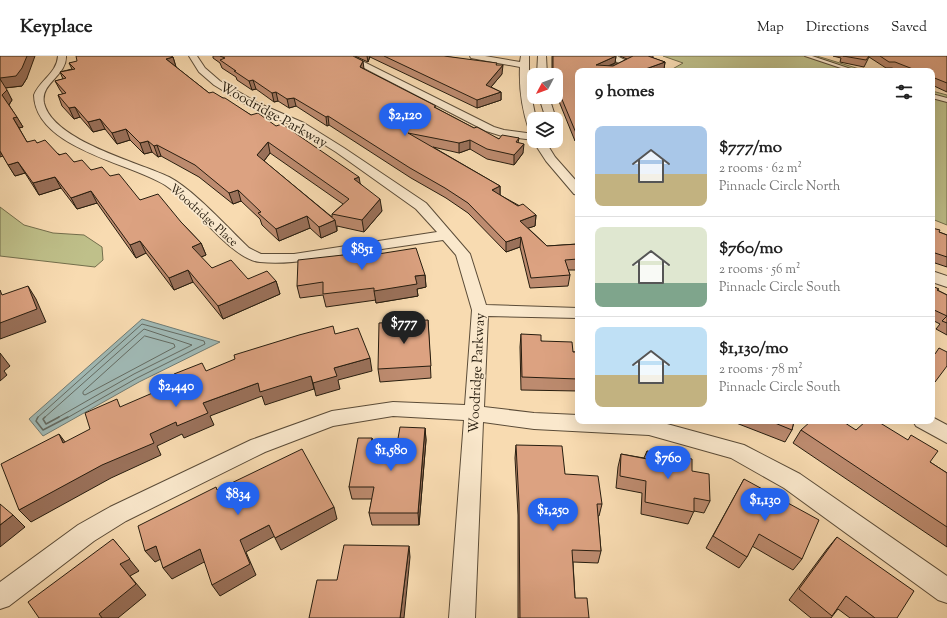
<!DOCTYPE html>
<html lang="en">
<head>
<meta charset="utf-8">
<style>
	:root { --surface:#fff; --page:#f2f2f2; --text:#222; --muted:#767676; --line:#e0e0e0; --accent:#2563eb }
	body { margin:0; font-family:"Sorts Mill Goudy",serif; background:var(--page); color:var(--text); height:100vh; display:flex; flex-direction:column; font-size:15px; white-space:nowrap }
	* { box-sizing:border-box; margin:0 }
	p { font-size:13px; color:var(--muted) }
	.icon { flex:none; width:22px; height:22px; fill:none; stroke:currentColor; stroke-width:2; stroke-linecap:round; stroke-linejoin:round }
	.map { position:relative; flex:1; overflow:hidden }
	.side { position:absolute; left:575px; top:12px; width:360px; height:356px; display:flex; flex-direction:column; background:var(--surface); border-radius:8px; box-shadow:0 4px 16px #0002 }
	.side>* { flex:none }
	.needle { width:26px; rotate:229deg }
	.fabs { position:absolute; left:527px; top:12px; display:grid; gap:8px }
	.fabs a { display:grid; place-items:center; width:36px; height:36px; border-radius:8px; background:var(--surface); box-shadow:0 4px 16px #0002; font-size:20px }
	.price { position:absolute; translate:-50% -34px; padding:0 9px; border-radius:14px; background:var(--accent); color:#fff; font-size:13px; line-height:26px; filter:drop-shadow(0 1px 2px #0008) }
	.price::after { content:''; position:absolute; left:50%; top:24px; width:12px; height:9px; margin-left:-6px; background:inherit; clip-path:polygon(0 0,100% 0,50% 100%) }
	.price.active { background:#222; color:#fff }
	ul { padding:0; list-style:none }
	li { display:flex; align-items:center; gap:12px; height:100px; padding:0 20px }
	li+li { border-top:1px solid var(--line) }
	li span { display:grid; place-items:center; flex:none; width:112px; height:80px; border-radius:8px; color:#555 }
	li>.icon { margin-inline-start:auto }
	span .icon { width:48px; height:48px; fill:#fffc; stroke-width:1 }
	li b { font-size:17px }
	h2 { display:flex; justify-content:space-between; align-items:center; height:48px; padding:0 20px; font-size:17px }
	header { display:flex; align-items:center; gap:24px; box-sizing:border-box; height:56px; padding:0 20px; background:var(--surface); border-bottom:1px solid var(--line) }
	header strong { font-size:19px }
	nav { display:flex; gap:22px; margin-inline-start:auto; font-size:14px }
	.map>svg:first-child { display:block }
	.green { fill:#bfc08a; stroke:#736e4c }
	.water { fill:#a0b9b5; stroke:#707b73 }
	.lines { fill:none; stroke-linecap:round; stroke-linejoin:round }
	.shore-far1 { stroke:#646b62; stroke-width:1 }
	.shore { stroke:#646b62; stroke-width:1.5 }
	.service-casing { stroke:#5b4c38; stroke-width:2 }
	.minor-casing { stroke:#5b4c38; stroke-width:2 }
	.service { fill:#fae8cc; fill-rule:evenodd }
	.minor { fill:#fae8cc; fill-rule:evenodd }
	.wall { fill:#bd8b6f; stroke:#271d0f; fill-rule:evenodd }
	.shaded-wall { fill:#9a715a; stroke:#271d0f }
	.building { fill:#dca281; stroke:#271d0f }
	.labels { text-anchor:middle; stroke-width:3.5; stroke-linejoin:round; paint-order:stroke }
	.far-street-label { font-size:12px; fill:#271d0f; stroke:#fae8cc }
	.street-label { font-size:14px; fill:#271d0f; stroke:#fae8cc }
</style>
</head>
<body>
<header>
<strong>Keyplace</strong>
<nav><a>Map</a><a>Directions</a><a>Saved</a></nav>
</header>
<div class="map">
<svg width="947" height="562" viewBox="0 0 947 562">
	<rect width="100%" height="100%" fill="#f8dbb1"/>
	<filter id="stains"><feTurbulence type="fractalNoise" baseFrequency=".005" numOctaves="4"/><feColorMatrix values="0 0 0 0 .2 0 0 0 0 .09 0 0 0 0 .02 0 0 0 .5 -.17"/></filter>
	<radialGradient id="worn" r=".72"><stop offset=".6" stop-color="#630" stop-opacity="0"/><stop offset="1" stop-color="#630" stop-opacity=".3"/></radialGradient>
	<path class="green" d="M 663,0 L 817,0 L 866,15 L 669,15 L 683,7 Z
		M 932,35 L 947,39 L 947,169 L 932,163 Z
		M 0,151 L 24,169 L 53,177 L 84,179 L 102,191 L 103,204 L 95,211 L 0,200 Z"/>
	<path class="water" d="M 142,263 L 220,286 L 139,326 L 43,380 L 29,363 Z"/>
	<g class="lines">
		<path class="shore-far1" d="M 145,280 L 174,288 L 175,291 L 85,339 L 83,338 L 83,336 Z
			M 37,362 L 142,268 L 204,285 L 205,288 L 137,322 L 67,362
			M 44,362 L 144,273 L 192,289 L 134,318 L 57,362"/>
		<path class="shore" d="M 38,361 L 36,365 L 43,374 L 68,361
			M 45,361 L 43,363 L 46,368 L 59,361"/>
		<g class="service-casing">
			<path id="service" d="M 805,0 L 812,0 L 857,15 L 850,15 Z
				M 932,38 L 947,42 L 947,46 L 932,42 Z"/>
		</g>
		<g class="minor-casing">
			<path id="minor" d="M 58,0 L 66,0 C 67,20 40,27 44,47 C 53,85 138,106 169,121 C 194,134 228,172 249,192 L 261,198 L 294,198 L 437,176 L 416,153 L 336,96 L 296,71 L 250,51 L 214,29 L 199,16 L 189,0 L 197,0 L 205,12 L 220,25 L 258,47 L 304,67 L 344,92 L 426,147 L 470,198 L 486,249 L 578,252 L 578,262 L 488,260 L 484,351 L 534,357 L 578,359 L 578,365 L 656,365 L 744,389 L 800,418 L 947,520 L 947,547 L 938,544 L 784,432 L 731,402 L 649,379 L 534,373 L 483,366 L 475,562 L 449,562 L 464,364 L 393,360 L 333,370 L 265,396 L 126,465 L 94,485 L 9,550 L 0,553 L 0,526 L 78,469 L 110,451 L 251,384 L 332,355 L 393,346 L 465,349 L 472,254 L 456,199 L 443,184 C 409,189 375,194 341,199 C 314,203 287,209 260,206 C 231,204 192,146 165,129 C 130,107 35,92 34,39 C 40,24 57,17 58,0 Z
				M 341,0 L 352,0 L 494,71 L 504,74 L 534,78 L 534,85 L 545,85 L 555,101 L 578,127 L 578,139 L 574,138 L 546,105 L 533,85 L 534,84 L 502,80 L 486,75 Z
				M 470,0 L 485,0 L 520,6 L 521,0 L 529,0 L 529,29 L 536,63 L 534,63 L 534,77 L 529,74 C 522,53 519,33 520,11 L 471,2 Z
				M 538,0 L 546,0 L 547,19 L 537,19 Z
				M 605,0 L 617,0 L 631,7 L 611,15 L 597,15 L 619,7 Z
				M 539,41 L 549,41 L 556,63 L 546,63 Z
				M 932,215 L 947,220 L 947,231 L 932,226 Z
				M 932,361 L 947,369 L 947,387 L 916,370 L 913,365 L 932,365 Z"/>
		</g>
		<use href="#service" class="service"/>
		<use href="#minor" class="minor"/>
	</g>
	<path class="wall" d="M 0,0 L 27,22 L 22,30 L 5,32 L 12,44 L 9,49 L 23,71 L 19,72 L 27,86 L 37,87 L 74,106 L 91,114 L 110,120 L 140,144 L 181,166 L 201,187 L 206,199 L 201,201 L 212,212 L 248,223 L 276,225 L 280,238 L 223,263 L 193,226 L 174,234 L 146,197 L 136,202 L 97,147 L 77,153 L 61,132 L 39,139 L 25,117 L 15,120 L 3,100 Z
		M 213,0 L 353,0 L 364,14 L 474,72 L 499,83 L 519,82 L 518,87 L 523,97 L 514,109 L 487,103 L 470,93 L 459,97 L 433,91 L 500,130 L 500,139 L 536,159 L 535,170 L 528,172 L 547,190 L 578,188 L 578,214 L 568,214 L 570,219 L 568,230 L 530,232 L 520,191 L 506,196 L 468,157 L 446,142 L 411,122 L 329,69 L 327,70 L 296,50 L 289,52 L 278,45 L 274,46 L 256,33 L 252,34 L 237,24 L 236,21 L 222,12 L 220,7 L 213,2 Z
		M 355,0 L 444,0 L 497,9 L 502,18 L 491,31 L 501,36 L 501,44 L 477,52 L 370,1 L 368,6 Z
		M 552,0 L 616,0 L 615,7 L 609,10 L 613,10 L 627,3 L 620,0 L 653,0 L 653,2 L 665,6 L 664,13 L 578,15 L 578,85 L 575,85 L 556,38 L 556,19 L 552,19 Z
		M 833,0 L 947,0 L 947,36 L 932,29 L 932,15 L 899,15 L 892,12 L 886,12 L 869,1 L 864,11 L 840,6 L 841,2 Z
		M 173,1 L 176,11 L 209,37 L 223,42 L 251,59 L 360,127 L 382,155 L 364,176 L 337,170 L 337,175 L 321,182 L 310,172 L 279,185 L 262,169 L 260,163 L 241,145 L 233,148 L 199,121 L 161,100 L 158,101 L 152,96 L 144,98 L 130,84 L 117,88 L 105,73 L 93,76 L 80,61 L 74,63 L 62,50 L 58,39 L 63,38 L 60,34 L 55,25 L 63,23 L 60,16 L 72,13 L 69,7 ZM 270,97 L 343,148 L 332,158 L 332,161 L 264,105 Z
		M 932,172 L 939,176 L 947,179 L 947,211 L 932,206 Z
		M 353,202 L 425,219 L 426,231 L 417,233 L 418,240 L 376,247 L 376,244 L 326,251 L 323,239 L 300,242 L 297,230 Z
		M 932,230 L 937,234 L 947,239 L 947,279 L 936,273 L 940,268 L 932,264 Z
		M 428,264 L 431,322 L 380,326 L 378,313 Z
		M 521,278 L 573,296 L 578,296 L 578,335 L 521,334 L 520,291 Z
		M 932,297 L 935,326 L 932,329 Z
		M 731,365 L 794,365 L 792,374 L 785,386 Z
		M 425,372 L 426,384 L 419,469 L 372,469 L 369,457 L 372,443 L 352,443 L 349,431 L 372,382 L 374,393 L 396,394 Z
		M 801,374 L 856,374 L 930,406 L 947,417 L 947,491 L 793,387 Z
		M 516,389 L 565,418 L 602,448 L 599,460 L 598,460 L 601,495 L 598,507 L 573,506 L 575,542 L 589,562 L 518,562 L 518,459 L 515,402 Z
		M 647,395 L 692,415 L 710,445 L 704,457 L 694,455 L 688,468 L 641,458 L 642,437 L 616,432 L 618,411 L 621,398 L 644,402 Z
		M 744,423 L 802,503 L 793,514 L 752,490 L 747,501 L 739,512 L 706,492 Z
		M 837,481 L 897,562 L 850,562 L 838,553 L 831,562 L 811,562 L 789,544 L 827,493 Z"/>
	<path class="shaded-wall" d="M 27,0 L 35,0 L 27,22 L 22,30 L 4,32 L 0,23 L 0,22 Z
		M 367,0 L 370,0 L 368,6 Z
		M 616,0 L 615,7 L 596,15 L 596,9 Z
		M 173,1 L 176,11 L 166,3 Z
		M 363,5 L 364,13 L 360,11 Z
		M 665,6 L 664,13 L 658,15 L 640,15 Z
		M 503,9 L 502,18 L 486,37 L 486,29 Z
		M 253,24 L 256,33 L 252,34 L 249,25 Z
		M 7,34 L 12,44 L 8,50 L 2,39 Z
		M 276,36 L 278,45 L 274,46 L 272,37 Z
		M 501,36 L 501,44 L 477,52 L 477,44 Z
		M 294,42 L 296,50 L 289,52 L 287,43 Z
		M 75,51 L 80,61 L 74,63 L 69,52 Z
		M 328,60 L 329,69 L 327,70 L 326,61 Z
		M 17,61 L 23,71 L 19,72 L 13,62 Z
		M 100,63 L 105,73 L 93,76 L 88,66 Z
		M 126,73 L 130,84 L 117,88 L 112,77 Z
		M 576,77 L 578,77 L 578,85 L 575,85 Z
		M 470,84 L 470,93 L 459,97 L 459,87 Z
		M 148,85 L 152,96 L 144,98 L 140,87 Z
		M 268,86 L 270,97 L 260,110 L 257,99 Z
		M 524,88 L 523,97 L 514,109 L 514,99 Z
		M 157,89 L 161,100 L 158,101 L 154,90 Z
		M 0,95 L 3,100 L 0,101 Z
		M 18,106 L 25,117 L 15,120 L 8,109 Z
		M 55,121 L 61,132 L 39,139 L 33,127 Z
		M 359,121 L 361,132 L 354,123 Z
		M 500,130 L 500,140 L 492,134 Z
		M 238,134 L 241,145 L 233,148 L 229,137 Z
		M 91,135 L 97,147 L 77,153 L 71,142 Z
		M 380,143 L 382,155 L 364,176 L 362,164 Z
		M 536,159 L 535,170 L 519,175 L 520,165 Z
		M 307,160 L 310,172 L 279,185 L 276,173 Z
		M 335,164 L 337,175 L 321,182 L 319,171 Z
		M 521,181 L 520,191 L 506,196 L 506,186 Z
		M 140,185 L 146,197 L 136,202 L 130,189 Z
		M 201,187 L 206,199 L 196,203 L 192,191 Z
		M 188,214 L 193,226 L 174,234 L 169,222 Z
		M 425,219 L 426,231 L 417,233 L 418,240 L 376,247 L 374,235 L 415,220 Z
		M 276,225 L 280,238 L 223,263 L 218,250 Z
		M 28,230 L 36,243 L 46,266 L 0,283 L 0,267 Z
		M 0,297 L 10,310 L 4,315 L 7,319 L 0,325 Z
		M 370,302 L 372,315 L 338,324 L 340,333 L 316,340 L 313,327 L 334,312 Z
		M 311,320 L 314,333 L 265,349 L 262,340 L 210,360 L 214,369 L 184,382 L 182,378 L 157,390 L 161,399 L 111,422 L 31,466 L 19,454 L 150,378 L 203,347 L 258,327 Z
		M 425,372 L 426,384 L 419,469 L 418,457 Z
		M 59,378 L 69,391 L 63,387 Z
		M 372,382 L 374,394 L 370,393 Z
		M 334,451 L 337,463 L 281,494 L 275,482 Z
		M 13,459 L 25,471 L 0,491 L 0,469 Z
		M 269,469 L 275,480 L 246,496 L 256,519 L 220,540 L 212,529 L 240,484 Z
		M 113,483 L 139,515 L 130,520 L 146,539 L 118,562 L 102,562 L 99,558 L 120,508 Z
		M 156,490 L 165,501 L 155,506 L 145,495 Z
		M 409,490 L 410,501 L 404,562 L 400,562 Z
		M 200,493 L 208,504 L 172,523 L 163,512 Z"/>
	<path class="building" d="M 0,0 L 27,0 L 22,12 L 16,20 L 0,22 Z
		M 76,0 L 171,0 L 173,1 L 166,3 L 209,37 L 213,36 L 223,42 L 225,42 L 251,59 L 258,57 L 276,70 L 282,68 L 359,121 L 354,123 L 380,143 L 362,164 L 332,158 L 349,143 L 268,86 L 257,99 L 335,164 L 319,171 L 307,160 L 276,173 L 258,157 L 261,156 L 238,134 L 229,137 L 195,109 L 157,89 L 154,90 L 148,85 L 140,87 L 126,73 L 112,77 L 100,63 L 88,66 L 75,51 L 69,52 L 58,39 L 66,37 L 55,25 L 66,22 L 60,16 L 75,13 L 69,7 L 77,5 Z
		M 220,0 L 353,0 L 363,5 L 360,11 L 436,50 L 434,51 L 474,72 L 477,71 L 499,83 L 502,79 L 519,82 L 516,86 L 524,88 L 514,99 L 487,93 L 470,84 L 459,87 L 408,77 L 500,130 L 492,134 L 518,150 L 523,148 L 536,159 L 520,165 L 547,190 L 578,188 L 578,203 L 565,204 L 570,219 L 531,222 L 521,181 L 506,186 L 468,147 L 445,132 L 410,112 L 328,60 L 326,61 L 294,42 L 287,43 L 276,36 L 272,37 L 253,24 L 249,25 L 234,15 L 236,15 L 220,4 L 225,2 Z
		M 384,0 L 444,0 L 497,7 L 496,9 L 503,9 L 486,29 L 501,36 L 477,44 Z
		M 553,0 L 616,0 L 596,9 L 613,10 L 633,0 L 648,0 L 665,6 L 640,15 L 578,15 L 578,77 L 576,77 L 556,29 L 556,19 L 553,19 Z
		M 843,0 L 869,0 L 866,4 Z
		M 880,0 L 947,0 L 947,27 L 932,21 L 932,15 L 918,15 L 895,6 L 889,6 Z
		M 0,23 L 7,34 L 2,39 L 17,61 L 13,62 L 27,86 L 35,84 L 37,87 L 45,84 L 59,99 L 66,97 L 74,106 L 82,104 L 91,114 L 102,111 L 110,120 L 119,118 L 140,144 L 158,138 L 181,166 L 201,187 L 192,191 L 212,212 L 231,204 L 248,223 L 267,215 L 276,225 L 218,250 L 188,214 L 169,222 L 140,185 L 130,189 L 91,135 L 71,142 L 55,121 L 33,127 L 18,106 L 8,109 L 0,95 Z
		M 932,172 L 940,174 L 939,176 L 947,179 L 947,201 L 932,196 Z
		M 416,192 L 425,219 L 415,220 L 417,228 L 374,235 L 374,232 L 323,238 L 323,226 L 297,230 L 298,204 L 352,198 L 353,202 Z
		M 28,230 L 37,253 L 0,267 L 0,234 L 2,239 Z
		M 932,230 L 939,233 L 937,234 L 947,239 L 947,267 L 942,265 L 947,260 L 932,253 Z
		M 428,264 L 431,310 L 378,313 L 379,267 Z
		M 333,270 L 335,278 L 358,272 L 370,302 L 334,312 L 337,320 L 313,327 L 311,320 L 260,336 L 258,327 L 203,347 L 208,357 L 177,370 L 176,366 L 150,378 L 154,387 L 102,409 L 19,454 L 1,408 L 59,378 L 63,387 L 90,373 L 85,357 L 117,343 L 120,351 L 178,326 L 174,318 L 202,307 L 206,315 L 235,303 L 234,299 L 299,279 Z
		M 521,278 L 541,279 L 541,285 L 572,286 L 573,296 L 578,296 L 578,323 L 522,321 Z
		M 939,292 L 947,296 L 947,310 L 935,326 L 932,324 L 932,297 L 935,298 Z
		M 770,365 L 794,365 L 792,374 Z
		M 811,365 L 842,365 L 856,374 L 866,365 L 877,365 L 908,384 L 911,379 L 938,395 L 930,406 L 947,417 L 947,471 L 801,374 Z
		M 400,371 L 425,372 L 418,457 L 369,457 L 374,431 L 349,431 L 358,382 L 372,382 L 370,393 L 396,394 Z
		M 516,389 L 562,390 L 565,418 L 598,420 L 602,448 L 597,448 L 601,495 L 572,494 L 575,542 L 587,542 L 589,562 L 520,562 L 519,447 Z
		M 302,393 L 334,451 L 275,482 L 269,469 L 240,484 L 250,508 L 212,529 L 200,493 L 163,512 L 156,490 L 145,495 L 138,470 L 216,431 L 217,434 Z
		M 647,395 L 692,403 L 692,415 L 709,418 L 710,445 L 694,442 L 694,456 L 645,446 L 646,425 L 620,420 L 621,398 L 647,403 Z
		M 744,423 L 819,464 L 802,503 L 759,478 L 747,501 L 713,480 Z
		M 0,448 L 13,459 L 0,469 Z
		M 837,481 L 914,535 L 897,562 L 875,562 L 846,540 L 832,560 L 799,533 Z
		M 113,483 L 130,503 L 120,508 L 136,528 L 99,558 L 102,562 L 39,562 L 28,546 Z
		M 344,489 L 409,490 L 400,562 L 309,562 L 317,524 L 337,524 Z"/>
	<g class="labels">
		<g class="far-street-label">
			<text transform="translate(204 159) rotate(42)" y="4">Woodridge Place</text>
		</g>
		<g class="street-label">
			<text transform="translate(274 58) rotate(29)" y="5">Woodridge Parkway</text>
			<text transform="translate(476 317) rotate(-87)" y="5">Woodridge Parkway</text>
		</g>
	</g>
	<rect width="100%" height="100%" filter="url(#stains)"/>
	<rect width="100%" height="100%" fill="url(#worn)"/>
</svg>
<div class="fabs">
<a><svg class="needle" viewBox="-14 -14 28 28"><path d="M0-13l5 13h-10z" fill="#e53935"/><path d="M0 13l5-13h-10z" fill="#767676"/></svg></a>
<a><svg class="icon" aria-label="layers" viewBox="0 0 24 24"><path d="M12 4l9 5-9 5-9-5zM3 14l9 5 9-5"/></svg></a>
</div>
<b class="price" style="left:405px;top:81px">$2,120</b>
<b class="price" style="left:362px;top:215px">$851</b>
<b class="price active" style="left:404px;top:289px">$777</b>
<b class="price" style="left:176px;top:352px">$2,440</b>
<b class="price" style="left:391px;top:416px">$1,580</b>
<b class="price" style="left:668px;top:424px">$760</b>
<b class="price" style="left:238px;top:460px">$834</b>
<b class="price" style="left:765px;top:466px">$1,130</b>
<b class="price" style="left:553px;top:476px">$1,250</b>
<section class="side">
<h2>9 homes<svg class="icon" aria-label="filters" viewBox="0 0 24 24"><path d="M4 7h16M4 17h16"/><circle cx="9" cy="7" r="2"/><circle cx="15" cy="17" r="2"/></svg></h2>
<ul>
<li><span style="background:linear-gradient(#a9c7e8 60%,#c2b280 0)"><svg class="icon" aria-label="home" viewBox="0 0 24 24"><path d="M3 11l9-7 9 7M6 9v11h12V9"/></svg></span><div><b>$777/mo</b><p>2 rooms · 62 m²</p><p>Pinnacle Circle North</p></div></li>
<li><span style="background:linear-gradient(#dfe7d0 70%,#7fa58c 0)"><svg class="icon" aria-label="home" viewBox="0 0 24 24"><path d="M3 11l9-7 9 7M6 9v11h12V9"/></svg></span><div><b>$760/mo</b><p>2 rooms · 56 m²</p><p>Pinnacle Circle South</p></div></li>
<li><span style="background:linear-gradient(#bfe0f5 60%,#c2b280 0)"><svg class="icon" aria-label="home" viewBox="0 0 24 24"><path d="M3 11l9-7 9 7M6 9v11h12V9"/></svg></span><div><b>$1,130/mo</b><p>2 rooms · 78 m²</p><p>Pinnacle Circle South</p></div></li>
</ul>
</section>
</div>
</body>
</html>
